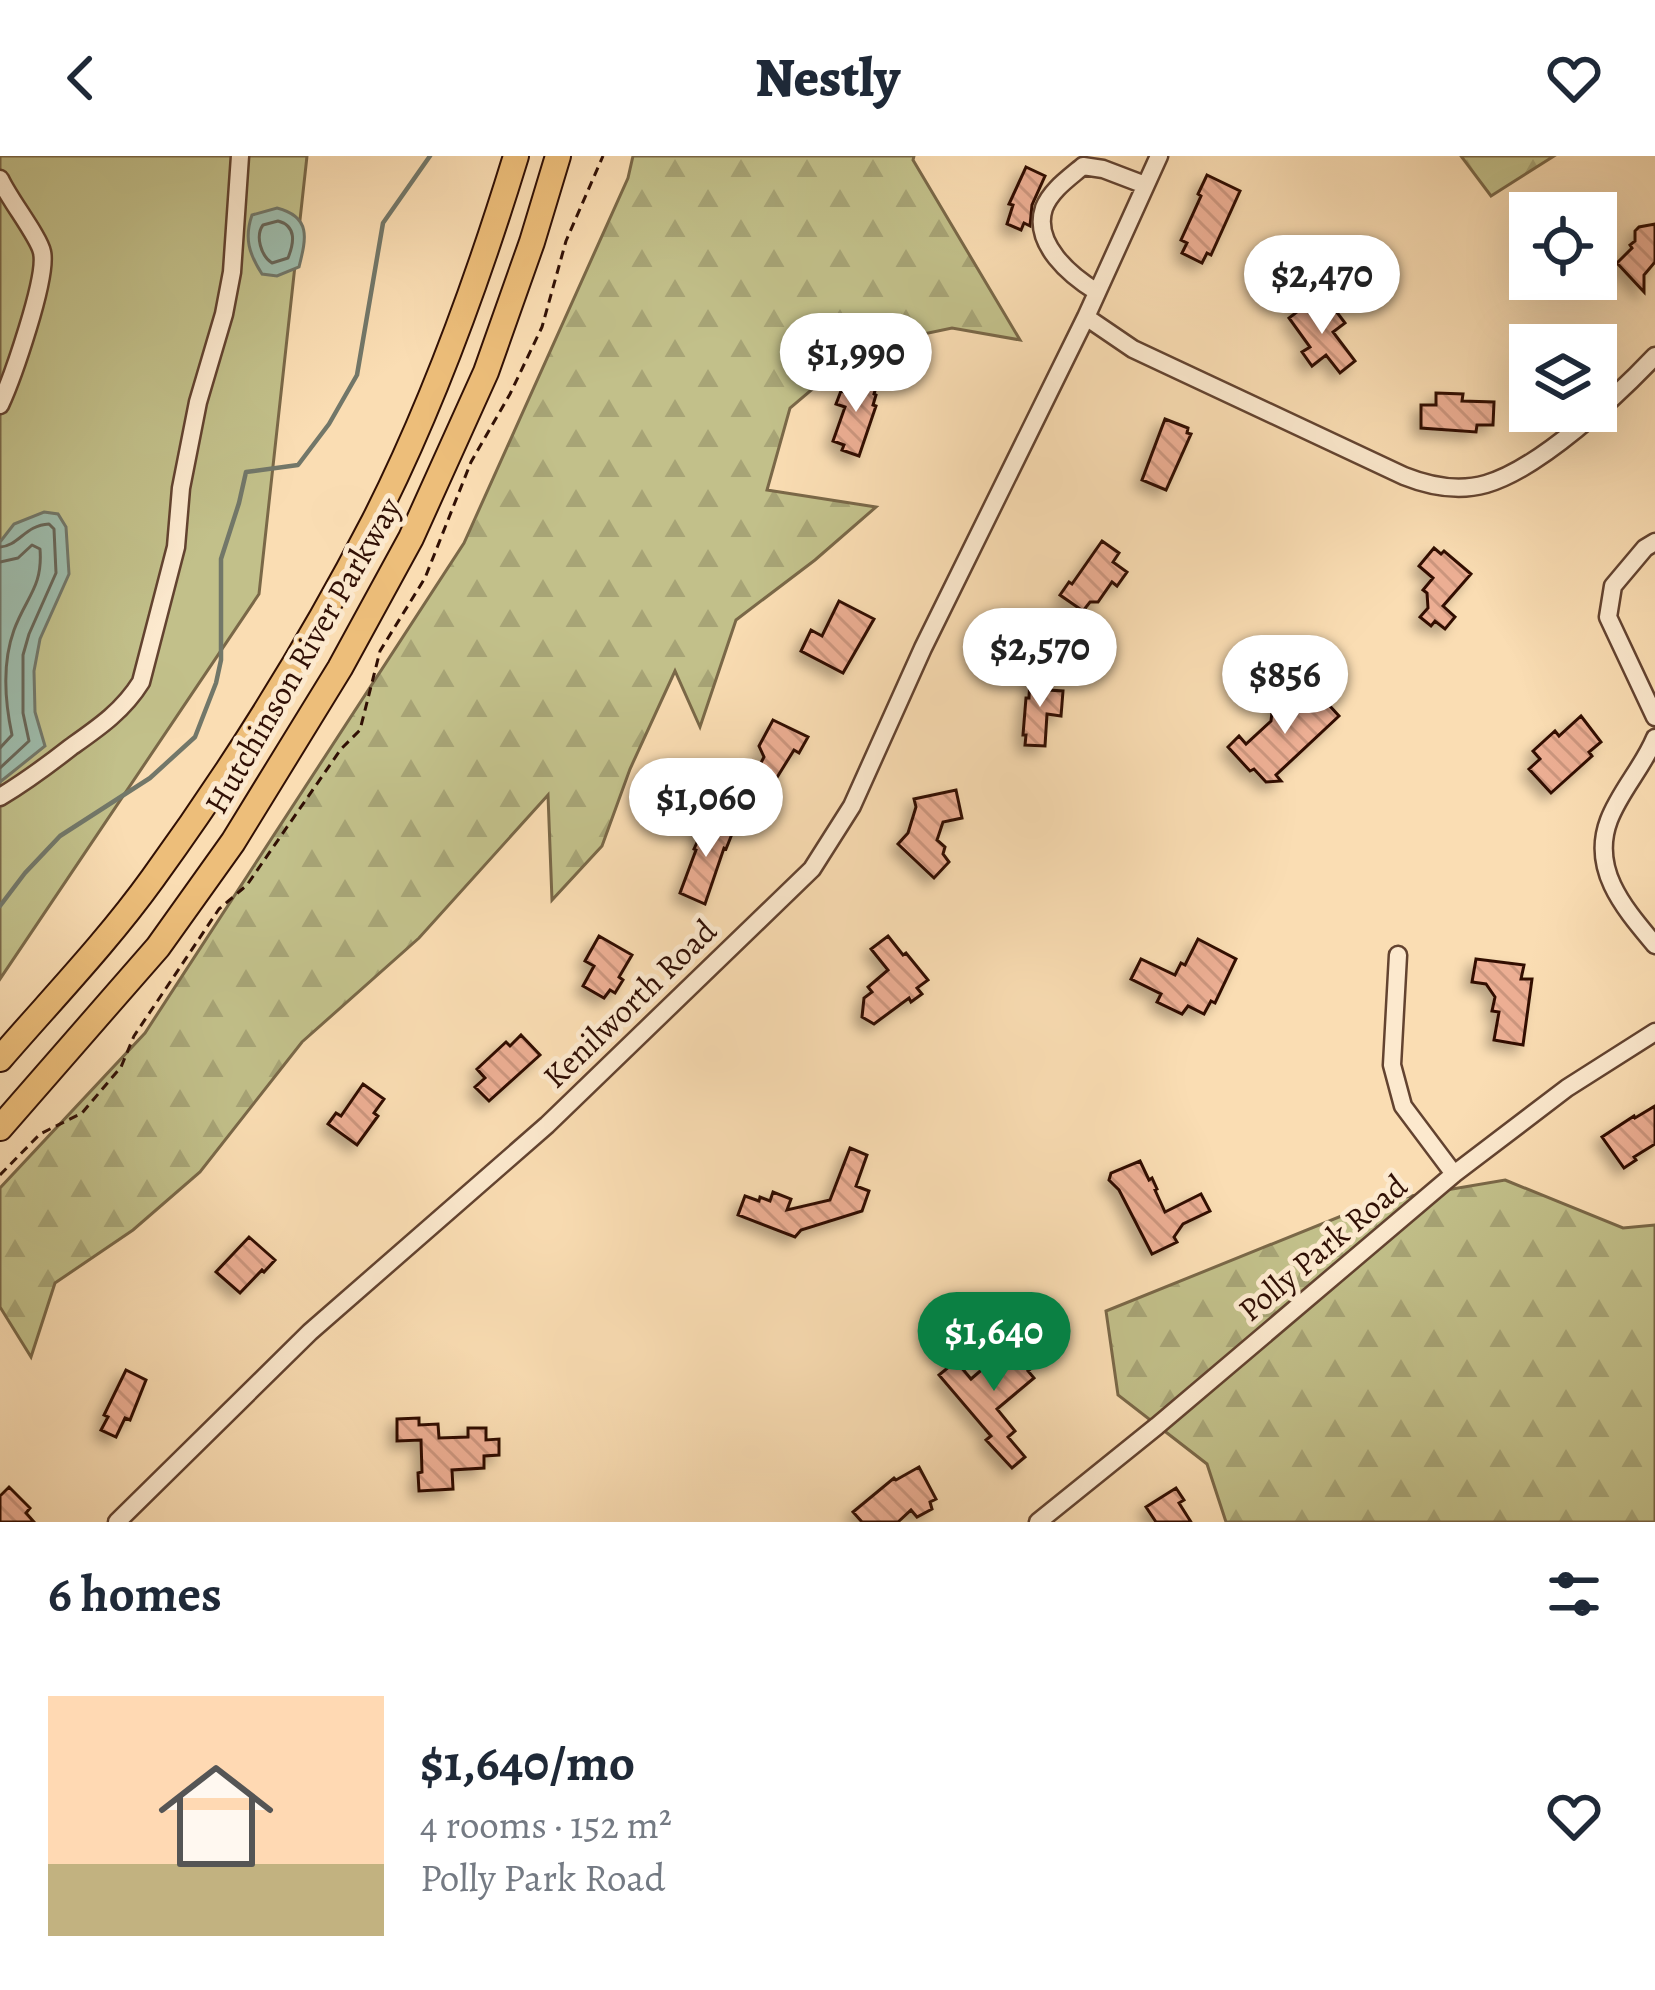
<!DOCTYPE html>
<html lang="en">
<head>
<meta charset="utf-8">
<style>
	:root { --surface:#fff; --page:#f2f2f3; --text:#1f2937; --muted:#747a83; --line:#e0e1e3; --accent:#0b8043 }
	body { margin:0; font-family:Alegreya,serif; background:var(--page); color:var(--text); height:100vh; display:flex; flex-direction:column; font-size:45px; white-space:nowrap }
	* { box-sizing:border-box; margin:0 }
	p { font-size:39px; color:var(--muted) }
	.icon { flex:none; width:66px; height:66px; fill:none; stroke:currentColor; stroke-width:2; stroke-linecap:round; stroke-linejoin:round }
	.map { position:relative; height:1366px; overflow:hidden }
	.sheet { display:flex; flex-direction:column; background:var(--surface); flex:1 }
	.sheet>* { flex:none }
	.buttons { position:absolute; left:1509px; top:36px; display:grid; gap:24px }
	.buttons a { display:grid; place-items:center; width:108px; height:108px; border-radius:0px; background:var(--surface); box-shadow:0 12px 48px #0002; font-size:60px }
	.price { position:absolute; translate:-50% -102px; padding:0 27px; border-radius:42px; background:#fff; color:#222; font-size:39px; line-height:78px; filter:drop-shadow(0 3px 6px #0008) }
	.price::after { content:''; position:absolute; left:50%; top:72px; width:36px; height:27px; margin-left:-18px; background:inherit; clip-path:polygon(0 0,100% 0,50% 100%) }
	.price.active { background:var(--accent); color:#fff }
	ul { padding:0; list-style:none }
	li { display:flex; align-items:center; gap:36px; height:300px; padding:0 48px }
	li+li { border-top:3px solid var(--line) }
	li span { display:grid; place-items:center; flex:none; width:336px; height:240px; border-radius:0px; color:#555 }
	li>.icon { margin-inline-start:auto }
	span .icon { width:144px; height:144px; fill:#fffc; stroke-width:1 }
	li b { font-size:51px }
	h2 { display:flex; justify-content:space-between; align-items:center; height:144px; padding:0 48px; font-size:51px }
	header { display:flex; justify-content:space-between; align-items:center; height:156px; padding:0 48px; background:var(--surface); font-size:54px; font-weight:800 }
	.map>svg:first-child { display:block }
	.grass { fill:#c2c08a; stroke:#7a6848; stroke-width:3 }
	.forest { fill:url(#forest-firs); stroke:#7a6848; stroke-width:3 }
	.water { fill:#9ebcac; stroke:#727769; stroke-width:3 }
	.lines { fill:none; stroke-linecap:round; stroke-linejoin:round }
	.shore { stroke:#686658; stroke-width:3 }
	.stream { stroke:#727769; stroke-width:4.5 }
	.building { fill:url(#building-back-hatch); stroke:#311005; stroke-width:3; filter:url(#shadow) }
	.minor-casing { stroke:#634330; stroke-width:21 }
	.highway-casing { stroke:#311005; stroke-width:28 }
	.path { stroke:#311005; stroke-width:3; stroke-dasharray:9 6; stroke-linecap:butt }
	.minor { stroke:#fce9ce; stroke-width:16 }
	.highway { stroke:#edbe7a; stroke-width:24 }
	.labels { text-anchor:middle; stroke-width:10; stroke-linejoin:round; paint-order:stroke }
	.street-label { font-size:33px; fill:#311005; stroke:#fce9ce }
</style>
</head>
<body>
<header><svg class="icon" aria-label="back" viewBox="0 0 24 24"><path d="M15 5l-7 7 7 7"/></svg>Nestly<svg class="icon" aria-label="heart" viewBox="0 0 24 24"><path d="M12 20l-8-8c-3-5 5-10 8-4 3-6 11-1 8 4z"/></svg></header>
<div class="map">
<svg width="1655" height="1366" viewBox="0 0 1655 1366">
	<defs>
		<pattern id="forest-firs" width="22" height="20" patternUnits="userSpaceOnUse" patternTransform="scale(3)"><rect width="22" height="20" fill="#c2c08a"/><path d="M5 1l3.5 6h-7zM16 11l3.5 6h-7z" fill="#a7a476"/></pattern>
		<pattern id="building-back-hatch" width="6" height="6" patternUnits="userSpaceOnUse" patternTransform="scale(3)"><rect width="6" height="6" fill="#ecae93"/><path d="M-1 5l2 2M0 0l6 6M5-1l2 2" fill="none" stroke="#cb957d"/></pattern>
		<filter id="shadow"><feDropShadow dx="-7" dy="7" stdDeviation="6" flood-color="#0004"/></filter>
	</defs>
	<rect width="100%" height="100%" fill="#faddb3"/>
	<filter id="stains"><feTurbulence type="fractalNoise" baseFrequency=".00167" numOctaves="4"/><feColorMatrix values="0 0 0 0 .2 0 0 0 0 .09 0 0 0 0 .02 0 0 0 .5 -.17"/></filter>
	<radialGradient id="worn" r=".72"><stop offset=".6" stop-color="#630" stop-opacity="0"/><stop offset="1" stop-color="#630" stop-opacity=".3"/></radialGradient>
	<path class="grass" d="M 0,0 L 307,0 L 259,438 L 0,823 Z"/>
	<path class="forest" d="M 633,0 L 914,0 L 913,4 L 1020,184 L 952,172 L 862,191 L 790,252 L 767,334 L 876,351 L 815,404 L 736,464 L 700,571 L 675,515 L 630,613 L 602,690 L 552,744 L 548,639 L 419,782 L 302,886 L 200,1016 L 133,1074 L 55,1127 L 31,1201 L 0,1151 L 0,1032 L 145,877 L 464,387 L 628,22 Z
		M 1461,0 L 1554,0 L 1491,40 Z
		M 1505,1024 L 1623,1072 L 1655,1069 L 1655,1366 L 1226,1366 L 1207,1308 L 1118,1239 L 1106,1155 L 1376,1046 Z"/>
	<path class="water" d="M 277,52 C 312,61 306,83 299,111 L 277,120 L 262,118 C 249,98 244,82 252,59 Z
		M 44,356 L 58,358 L 66,371 L 69,418 L 40,483 L 34,515 L 35,556 L 45,590 L 0,626 L 0,386 L 14,368 Z"/>
	<g class="lines">
		<path class="shore" d="M 278,65 C 297,70 294,87 288,102 L 272,107 C 261,100 255,80 263,69 Z
			M 0,391 C 19,390 25,369 49,368 L 54,373 L 56,417 L 29,478 L 23,499 L 23,557 L 29,585 L 0,612
			M 0,406 L 18,402 L 32,389 L 40,393 C 43,431 26,441 14,474 C 2,507 5,546 12,579 L 0,592"/>
		<path class="stream" d="M 0,750 L 25,717 L 60,680 L 150,622 L 195,581 L 216,527 L 221,504 L 221,403 L 239,347 L 246,316 L 298,309 L 329,268 L 357,219 L 383,67 L 430,0"/>
	</g>
	<path class="building" d="M 1026,11 L 1045,20 L 1032,49 L 1030,70 L 1024,67 L 1021,74 L 1007,68 L 1013,49 L 1009,48 Z
		M 1207,19 L 1240,35 L 1211,99 L 1207,97 L 1202,107 L 1182,97 L 1187,87 L 1181,84 L 1201,40 L 1198,38 Z
		M 1655,68 L 1655,106 L 1644,119 L 1644,136 L 1617,107 L 1632,92 L 1630,89 L 1635,85 L 1635,75 L 1639,71 Z
		M 1311,145 L 1325,163 L 1336,155 L 1345,167 L 1333,176 L 1355,205 L 1340,217 L 1326,199 L 1312,210 L 1302,196 L 1310,191 L 1289,162 Z
		M 861,218 L 878,225 L 874,238 L 876,239 L 873,249 L 876,250 L 859,300 L 842,294 L 844,289 L 833,285 L 845,251 L 836,248 L 841,235 L 853,239 Z
		M 1436,237 L 1463,238 L 1462,245 L 1494,246 L 1493,269 L 1477,269 L 1476,276 L 1421,272 L 1421,249 L 1436,249 Z
		M 1165,263 L 1188,272 L 1187,277 L 1191,278 L 1166,334 L 1142,324 Z
		M 1102,385 L 1119,397 L 1113,406 L 1127,416 L 1117,430 L 1112,426 L 1098,446 L 1090,446 L 1083,455 L 1060,439 L 1069,426 L 1072,428 Z
		M 1434,392 L 1441,398 L 1444,395 L 1471,418 L 1443,450 L 1455,461 L 1445,473 L 1435,465 L 1431,470 L 1420,461 L 1428,452 L 1427,437 L 1423,434 L 1433,422 L 1419,410 Z
		M 839,445 L 874,463 L 843,517 L 801,495 L 811,474 L 822,480 Z
		M 1030,521 L 1049,522 L 1048,534 L 1063,535 L 1061,560 L 1047,558 L 1045,590 L 1025,589 L 1026,579 L 1023,579 L 1026,542 L 1029,542 Z
		M 1316,535 L 1339,560 L 1276,619 L 1281,625 L 1266,626 L 1254,613 L 1250,615 L 1228,591 L 1239,580 L 1246,588 L 1271,565 L 1272,556 L 1278,551 L 1289,551 L 1294,546 L 1299,551 Z
		M 1581,560 L 1601,586 L 1589,596 L 1592,600 L 1551,637 L 1529,613 L 1540,603 L 1533,595 L 1555,575 L 1559,580 Z
		M 773,564 L 808,581 L 799,597 L 794,594 L 771,631 L 753,622 L 764,601 L 759,590 Z
		M 956,634 L 962,662 L 943,666 L 937,684 L 945,691 L 943,698 L 949,706 L 934,722 L 898,688 L 908,677 L 916,651 L 914,643 Z
		M 704,662 L 734,673 L 726,693 L 724,692 L 705,748 L 680,737 L 696,694 L 694,693 L 699,682 L 696,681 Z
		M 599,780 L 632,799 L 619,821 L 623,824 L 615,837 L 610,834 L 604,842 L 583,830 L 594,810 L 585,805 Z
		M 888,780 L 903,799 L 906,797 L 928,824 L 917,832 L 922,838 L 911,846 L 909,842 L 874,868 L 862,861 L 864,842 L 872,836 L 868,831 L 888,814 L 871,793 Z
		M 1198,783 L 1236,803 L 1215,847 L 1211,845 L 1204,858 L 1188,850 L 1182,858 L 1157,846 L 1161,838 L 1131,823 L 1141,803 L 1175,819 L 1181,807 L 1185,809 Z
		M 1476,803 L 1524,809 L 1521,823 L 1532,823 L 1523,889 L 1494,884 L 1499,856 L 1492,855 L 1495,841 L 1486,828 L 1472,826 Z
		M 521,879 L 540,899 L 489,945 L 475,931 L 485,922 L 477,913 L 506,886 L 510,890 Z
		M 363,928 L 384,943 L 374,957 L 378,960 L 357,989 L 328,968 L 336,957 L 341,960 Z
		M 1655,950 L 1655,988 L 1634,1001 L 1636,1004 L 1624,1012 L 1602,981 L 1634,960 L 1635,962 Z
		M 850,992 L 867,999 L 856,1030 L 869,1035 L 862,1055 L 801,1074 L 795,1081 L 738,1059 L 745,1040 L 759,1045 L 760,1041 L 770,1045 L 773,1036 L 791,1043 L 787,1054 L 830,1044 Z
		M 1140,1005 L 1149,1024 L 1152,1022 L 1157,1033 L 1155,1034 L 1165,1056 L 1201,1038 L 1210,1055 L 1183,1068 L 1174,1081 L 1177,1086 L 1152,1098 L 1119,1034 L 1109,1024 L 1111,1017 Z
		M 249,1081 L 275,1104 L 264,1116 L 262,1114 L 240,1137 L 216,1116 Z
		M 1009,1179 L 1021,1181 L 1020,1190 L 1035,1209 L 1028,1215 L 1034,1222 L 997,1253 L 1015,1275 L 1008,1281 L 1025,1301 L 1012,1312 L 986,1284 L 991,1280 L 939,1219 L 956,1205 L 971,1223 L 1007,1192 Z
		M 126,1214 L 146,1224 L 130,1264 L 125,1262 L 116,1281 L 101,1274 L 108,1261 L 104,1259 Z
		M 419,1262 L 419,1269 L 438,1268 L 439,1282 L 468,1281 L 468,1272 L 486,1272 L 486,1284 L 499,1283 L 499,1299 L 484,1300 L 484,1312 L 452,1314 L 453,1333 L 419,1335 L 418,1317 L 422,1316 L 421,1284 L 397,1285 L 397,1263 Z
		M 919,1311 L 936,1343 L 930,1346 L 932,1353 L 917,1361 L 911,1354 L 898,1366 L 862,1366 L 853,1356 L 894,1322 L 896,1324 Z
		M 9,1331 L 30,1352 L 26,1357 L 34,1366 L 0,1366 L 0,1340 Z
		M 1176,1332 L 1184,1344 L 1179,1347 L 1191,1366 L 1156,1366 L 1146,1351 Z"/>
	<g class="lines">
		<g class="minor-casing">
			<path id="minor" d="M 0,23 C 9,43 39,81 42,96 C 48,121 12,223 0,249
				M 1097,136 C 1071,120 1032,88 1044,52 C 1051,34 1069,22 1083,10 L 1103,13 L 1145,29
				M 1086,161 L 1133,193 L 1404,320 C 1429,330 1458,336 1486,328 C 1539,313 1617,240 1655,200
				M 1655,386 L 1645,392 L 1613,430 L 1608,461 L 1655,561
				M 1655,582 C 1643,611 1620,635 1609,664 C 1590,714 1625,753 1655,789
				M 0,641 C 25,626 48,609 71,591 C 98,572 123,555 141,526 L 176,391 L 181,332 L 198,246 L 224,158 L 232,116 L 240,0
				M 1398,799 L 1392,909 L 1403,950 L 1454,1018
				M 117,1366 L 310,1176 L 547,969 L 812,713 L 852,650 L 923,492 L 1086,161 L 1159,0
				M 1038,1366 L 1157,1270 L 1454,1018 L 1567,932 L 1655,876"/>
		</g>
		<g class="highway-casing">
			<path id="highway" d="M 0,903 C 51,844 107,786 153,722 C 235,609 310,489 374,365 C 433,249 478,124 516,0
				M 0,972 L 158,791 L 233,686 L 340,512 L 411,382 L 486,216 L 532,86 L 558,0"/>
		</g>
		<path class="path" d="M 0,1019 L 40,978 L 82,957 L 121,911 L 134,880 L 219,753 L 247,729 L 341,593 L 360,574 L 380,495 L 425,422 L 471,306 L 510,238 L 542,171 L 566,85 L 603,0"/>
		<use href="#minor" class="minor"/>
		<use href="#highway" class="highway"/>
	</g>
	<g class="labels">
		<g class="street-label">
			<text transform="translate(302 499) rotate(-60)" y="12">Hutchinson River Parkway</text>
			<text transform="translate(629 847) rotate(-44)" y="12">Kenilworth Road</text>
			<text transform="translate(1322 1091) rotate(-40)" y="12">Polly Park Road</text>
		</g>
	</g>
	<rect width="100%" height="100%" filter="url(#stains)"/>
	<rect width="100%" height="100%" fill="url(#worn)"/>
</svg>
<div class="buttons">
<a><svg class="icon" aria-label="locate" viewBox="0 0 24 24"><circle cx="12" cy="12" r="6"/><path d="M12 2v4M12 18v4M2 12h4M18 12h4"/></svg></a>
<a><svg class="icon" aria-label="layers" viewBox="0 0 24 24"><path d="M12 4l9 5-9 5-9-5zM3 14l9 5 9-5"/></svg></a>
</div>
<b class="price" style="left:1322px;top:181px">$2,470</b>
<b class="price" style="left:856px;top:259px">$1,990</b>
<b class="price" style="left:1040px;top:554px">$2,570</b>
<b class="price" style="left:1285px;top:581px">$856</b>
<b class="price" style="left:706px;top:704px">$1,060</b>
<b class="price active" style="left:994px;top:1238px">$1,640</b>
</div>
<section class="sheet">
<h2>6 homes<svg class="icon" aria-label="filters" viewBox="0 0 24 24"><path d="M4 7h16M4 17h16"/><circle cx="9" cy="7" r="2"/><circle cx="15" cy="17" r="2"/></svg></h2>
<ul>
<li><span style="background:linear-gradient(#ffd9b3 70%,#c2b280 0)"><svg class="icon" aria-label="home" viewBox="0 0 24 24"><path d="M3 11l9-7 9 7M6 9v11h12V9"/></svg></span><div><b>$1,640/mo</b><p>4 rooms · 152 m²</p><p>Polly Park Road</p></div><svg class="icon" aria-label="heart" viewBox="0 0 24 24"><path d="M12 20l-8-8c-3-5 5-10 8-4 3-6 11-1 8 4z"/></svg></li>
</ul>
</section>
</body>
</html>
